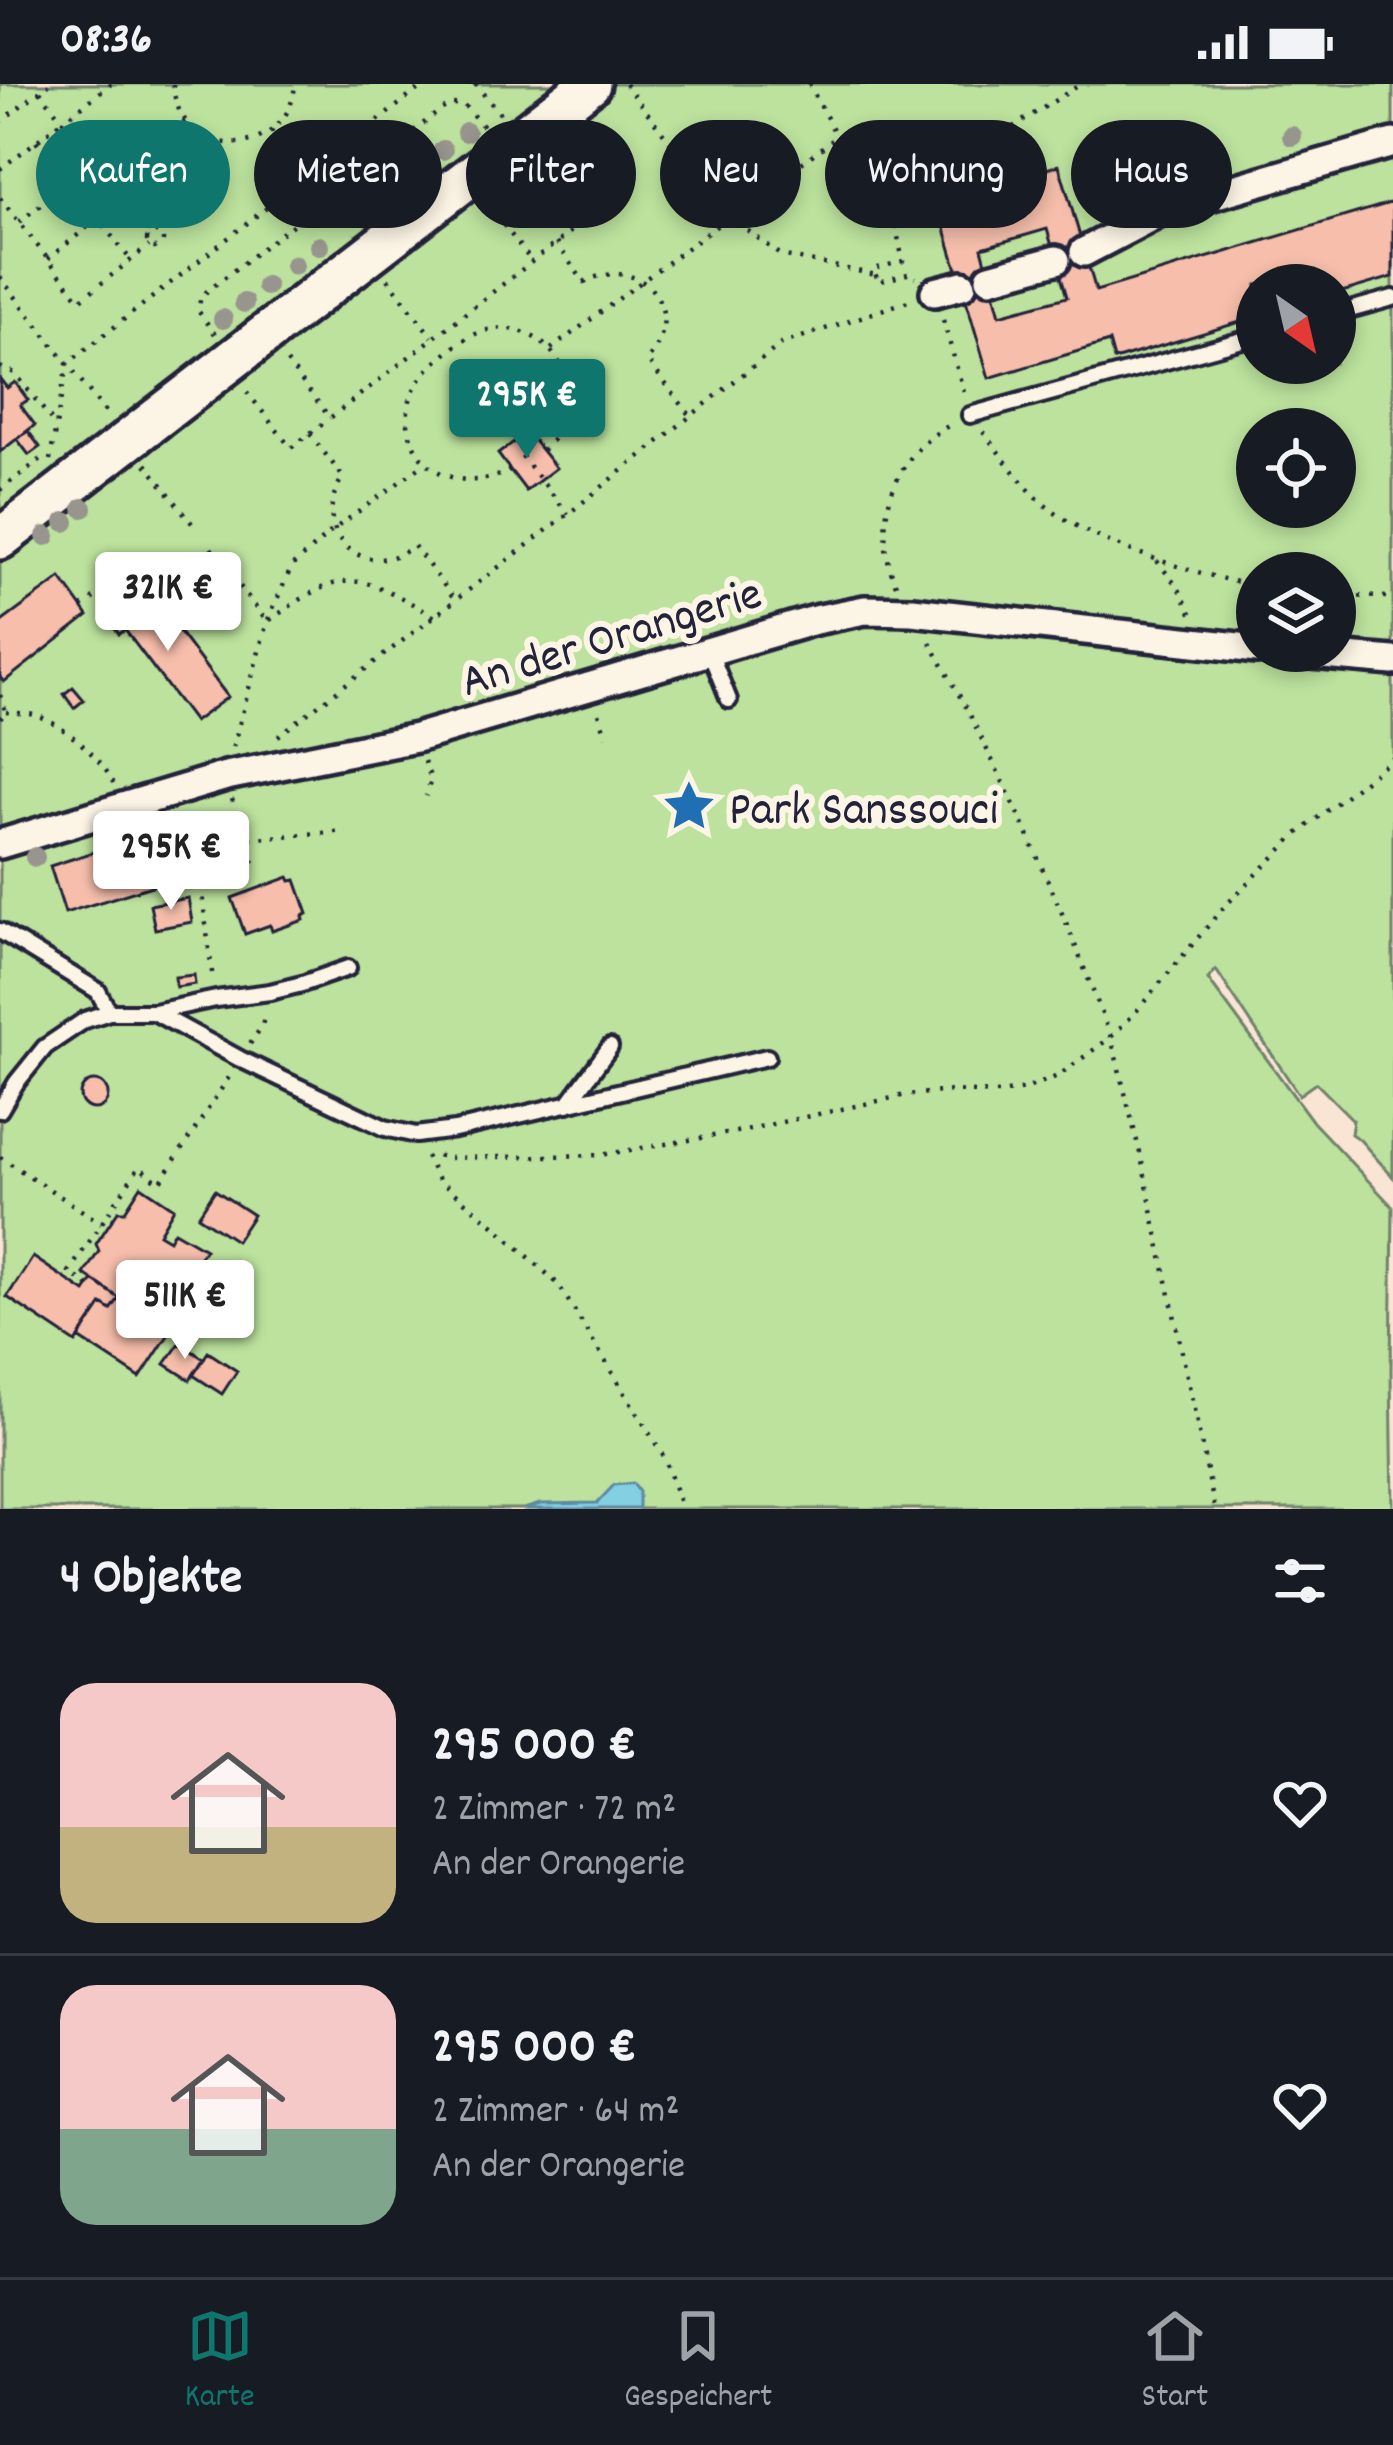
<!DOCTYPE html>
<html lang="de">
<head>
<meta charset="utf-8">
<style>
	:root { --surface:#171b24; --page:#242831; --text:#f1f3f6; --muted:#9ea1a6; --line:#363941; --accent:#0f766e }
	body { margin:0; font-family:Dekko,sans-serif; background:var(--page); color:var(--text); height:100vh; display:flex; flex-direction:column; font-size:45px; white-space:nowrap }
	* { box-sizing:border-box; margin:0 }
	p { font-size:39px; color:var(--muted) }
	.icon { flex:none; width:66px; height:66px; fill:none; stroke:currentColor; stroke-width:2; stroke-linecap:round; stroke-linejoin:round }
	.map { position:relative; height:1425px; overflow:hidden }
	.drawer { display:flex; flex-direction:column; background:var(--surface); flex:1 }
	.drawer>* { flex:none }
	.banner { position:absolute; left:36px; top:36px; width:1323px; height:108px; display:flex; gap:24px }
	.needle { width:78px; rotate:146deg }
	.controls { position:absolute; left:1236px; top:180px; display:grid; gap:24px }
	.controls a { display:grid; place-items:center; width:120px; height:120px; border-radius:50%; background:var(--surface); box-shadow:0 6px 18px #0003; font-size:60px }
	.price { position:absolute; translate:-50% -102px; padding:0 27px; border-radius:12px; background:#fff; color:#222; font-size:39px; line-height:78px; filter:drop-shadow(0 3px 6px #0008) }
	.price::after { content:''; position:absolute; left:50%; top:72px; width:36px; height:27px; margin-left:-18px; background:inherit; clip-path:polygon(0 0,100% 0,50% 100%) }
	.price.current { background:var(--accent); color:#fff }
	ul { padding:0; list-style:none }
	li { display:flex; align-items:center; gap:36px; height:300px; padding:0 60px }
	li+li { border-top:3px solid var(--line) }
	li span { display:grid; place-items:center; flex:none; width:336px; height:240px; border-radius:36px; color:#555 }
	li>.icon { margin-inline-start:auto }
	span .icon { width:144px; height:144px; fill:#fffc; stroke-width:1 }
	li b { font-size:51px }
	h2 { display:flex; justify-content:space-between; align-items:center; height:144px; padding:0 60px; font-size:51px }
	.tag { padding:0 42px; border-radius:54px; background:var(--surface); box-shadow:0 6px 18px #0003; font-size:42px; line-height:108px }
	.tag.current { background:var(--accent); color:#fff }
	.status { display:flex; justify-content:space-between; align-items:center; height:84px; padding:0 60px; background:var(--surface); direction:ltr }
	.status svg { height:33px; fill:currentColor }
	.dock { display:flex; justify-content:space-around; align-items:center; height:168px; border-top:3px solid var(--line); background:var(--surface); font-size:33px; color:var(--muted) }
	.dock a { display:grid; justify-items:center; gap:6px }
	.dock .current { color:var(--accent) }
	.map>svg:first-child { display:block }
	.green { fill:#bce29d; stroke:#6f826c; stroke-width:3; fill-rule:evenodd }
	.water { fill:#84d0e3; stroke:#5d8aa0; stroke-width:3 }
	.building { fill:#f6beab; stroke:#22223b; stroke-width:3; fill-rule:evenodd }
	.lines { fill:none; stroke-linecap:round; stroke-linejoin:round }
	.lane-casing { stroke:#22223b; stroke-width:22 }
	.street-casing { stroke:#22223b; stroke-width:36 }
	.secondary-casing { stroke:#22223b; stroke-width:48 }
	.path { stroke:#22223b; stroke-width:4.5; stroke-dasharray:3 9; stroke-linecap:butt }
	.lane { stroke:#fcf5e5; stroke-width:14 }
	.street { stroke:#fcf5e5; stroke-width:27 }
	.secondary { stroke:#fcf5e5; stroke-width:39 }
	.tree { fill:#98948e }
	.labels { text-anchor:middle; stroke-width:12; stroke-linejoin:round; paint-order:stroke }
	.street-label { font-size:48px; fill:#22223b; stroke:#fcf5e5 }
	.poi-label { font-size:48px; fill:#22223b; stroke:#fcf5e5; text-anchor:start }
</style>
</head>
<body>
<div class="status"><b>08:36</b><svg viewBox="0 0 49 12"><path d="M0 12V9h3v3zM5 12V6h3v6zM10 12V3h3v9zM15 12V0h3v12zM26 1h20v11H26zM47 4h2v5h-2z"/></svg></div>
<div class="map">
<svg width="1393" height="1425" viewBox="0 0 1393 1425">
	<rect width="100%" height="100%" fill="#fae4d4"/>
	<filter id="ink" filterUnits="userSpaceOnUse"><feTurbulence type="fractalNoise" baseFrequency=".00833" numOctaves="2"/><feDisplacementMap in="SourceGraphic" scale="24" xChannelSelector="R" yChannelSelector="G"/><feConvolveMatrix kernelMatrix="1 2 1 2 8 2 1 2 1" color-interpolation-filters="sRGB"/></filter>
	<g filter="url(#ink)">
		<path class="green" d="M 0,0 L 1393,0 L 1393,1093 L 1360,1056 L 1351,1050 L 1353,1036 L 1316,999 L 1299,1011 L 1216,886 L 1208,895 L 1313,1038 L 1393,1123 L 1391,1287 L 1393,1425 L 0,1425 ZM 1257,201 L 1335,201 L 1335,279 L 1257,279 ZM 1257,345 L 1335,345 L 1335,423 L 1257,423 ZM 1257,489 L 1335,489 L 1335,567 L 1257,567 Z"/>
		<path class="water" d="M 103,70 L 112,74 L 116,71 L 120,75 L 127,74 L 133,78 L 132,91 L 135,95 L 130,98 L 132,107 L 128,112 L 98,111 L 92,106 L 94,93 L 91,88 L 96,84 L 95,76 Z
			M 633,1399 L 639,1408 L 639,1425 L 524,1425 L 540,1420 L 597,1419 L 614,1401 Z"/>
		<path class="building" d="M 1059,81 L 1096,207 L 1393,118 L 1393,193 L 1335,210 L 1335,201 L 1257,201 L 1257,233 L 1114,276 L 1109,258 L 989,294 L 937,118 ZM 1047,145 L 1067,213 L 1000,231 L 982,164 Z
			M 0,295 L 7,304 L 15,298 L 28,316 L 20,321 L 35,341 L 0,368 Z
			M 28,347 L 40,363 L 29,371 L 17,355 Z
			M 527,348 L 556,384 L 526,407 L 498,370 Z
			M 61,494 L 88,532 L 4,598 L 0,593 L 0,539 Z
			M 147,505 L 228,613 L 194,638 L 125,546 L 119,550 L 105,532 Z
			M 73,603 L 84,616 L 74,624 L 64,610 Z
			M 181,740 L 197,788 L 65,829 L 50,782 Z
			M 289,793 L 291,797 L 296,796 L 308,830 L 303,832 L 304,836 L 272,847 L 270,841 L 245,850 L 232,814 Z
			M 188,814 L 192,838 L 155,845 L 150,821 Z
			M 194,891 L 195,900 L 176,903 L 175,893 Z
			M80 1011a14 14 0 1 1 28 0a14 14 0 1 1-28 0Z
			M 141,1102 L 174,1124 L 159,1150 L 169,1156 L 174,1147 L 205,1165 L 170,1218 L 133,1194 L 119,1214 L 84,1190 L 99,1167 L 96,1160 L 118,1127 L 125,1127 Z
			M 215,1106 L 253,1131 L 236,1157 L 198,1132 Z
			M 33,1173 L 85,1208 L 93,1196 L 119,1214 L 111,1226 L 102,1220 L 76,1259 L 7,1213 Z
			M 127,1202 L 150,1218 L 143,1229 L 171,1247 L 140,1294 L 79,1254 L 102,1220 L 111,1226 Z
			M 180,1259 L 204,1275 L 190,1296 L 165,1280 Z
			M 208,1268 L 237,1287 L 222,1310 L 193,1291 Z"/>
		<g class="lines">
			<g class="lane-casing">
				<path id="lane" d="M 1335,230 L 1393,214
					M 970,331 L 1257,252
					M 709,566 L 729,616
					M 0,847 L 98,907 L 109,928
					M 154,928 L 240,975 L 385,1044 L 416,1051 L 455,1046 L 767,973
					M 568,1020 L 610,963
					M 0,1026 L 16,999 L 45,963 L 85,936 L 109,928 L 154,928 L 216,915 L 270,908 L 302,900 L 348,884"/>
			</g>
			<g class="street-casing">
				<path id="street" d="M 1084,168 L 1168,124 L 1393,59
					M 990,194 L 1056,176
					M 935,208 L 962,201
					M 1277,567 L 1393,577
					M 0,760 L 226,692 L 416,654 L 815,536 L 865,526 L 912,527 L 1257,565"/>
			</g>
			<g class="secondary-casing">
				<path id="secondary" d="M 0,455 L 590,0"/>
			</g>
			<path class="path" d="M 173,0 C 177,79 289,79 295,0
				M 475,0 L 501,31
				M 625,0 L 729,133 L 781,171 L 876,191
				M 809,0 L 837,53 L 891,120 L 903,177 L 874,185 L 878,198 L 911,189 L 916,193
				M 40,7 L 63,37 L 111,0
				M 0,38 L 49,0
				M 271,47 L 306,93
				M 163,53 L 186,37
				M 36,57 L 130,175
				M 0,85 L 63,37 L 87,68
				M 254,98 C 288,89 311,71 328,40
				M 0,114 L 80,216 L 149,162
				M 326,115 L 348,143
				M 891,120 L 1081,0
				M 489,122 L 532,178
				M 133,127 L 151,149
				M 19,138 L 81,89 L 87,68 L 143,68
				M147 156a8 8 0 1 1 16 0a8 8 0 1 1-16 0Z
				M 556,159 L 584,198 C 642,169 690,226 647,276 L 690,331
				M 48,175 L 110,125 L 133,127 L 140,70
				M 0,193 L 106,329
				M 388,195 L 432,253
				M 943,236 L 965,312
				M 215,250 L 199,228 L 200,216 L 207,207 L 442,25 L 453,20 L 464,21 L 484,44
				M 551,265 L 835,54
				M 287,278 L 330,334 L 582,139 L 539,83
				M 0,283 L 15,289 L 56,342
				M 247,308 L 291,364 L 330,334
				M 983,348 C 1004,374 1023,404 1050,425 C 1100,463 1196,489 1257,503
				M 310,350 L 343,393 C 307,447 362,500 414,462 L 456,517
				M 522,372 L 568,430
				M 50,376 L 67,280 L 425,0
				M 146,380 L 194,442
				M 510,386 C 472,408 418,394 409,346 C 404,321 414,297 433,281 C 447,269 461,255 478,249 C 532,228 585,284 564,337 C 559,349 551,358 542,367
				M 0,406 L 48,370
				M 211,464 L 267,538 C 344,484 354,485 435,533
				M 1157,477 L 1179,505 L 1193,533
				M 896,501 C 870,439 892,369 954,339
				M 1335,512 L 1393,513
				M 82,523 L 151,470
				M 930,558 L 969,629 L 1021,735 L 1068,843 L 1111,953 L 1141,1073 L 1215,1425
				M 0,611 L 6,628 L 0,635
				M 6,628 C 15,629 26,629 35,631 C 63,640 102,674 114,700
				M 599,629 L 606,652
				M 278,652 L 568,430 L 781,260 L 911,216
				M 233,663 L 267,538 L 292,482 L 334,445 L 426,379
				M 424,677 L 431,695 L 426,712
				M 232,715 L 244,755 L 346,747
				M 188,732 L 197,770 L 213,896
				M 197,770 L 244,755 L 254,779
				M 250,960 L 262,942 L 265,928
				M 438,1071 L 443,1074 L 601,1071 L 736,1048 L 906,1011 L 952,1007 L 1001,1009 L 1025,1005 L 1058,992 L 1111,953 L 1134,930 L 1223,824 L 1296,751 L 1393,674
				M 426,1072 L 438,1096 L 494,1141 L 558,1200 L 664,1373 L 682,1425
				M 0,1073 L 101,1139
				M 89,1202 L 69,1188 L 139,1083 L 160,1099 L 231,990"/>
			<use href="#lane" class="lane"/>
			<use href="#street" class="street"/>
			<use href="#secondary" class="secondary"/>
		</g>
		<g class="tree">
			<circle cx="466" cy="48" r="10"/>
			<circle cx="1292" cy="52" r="10"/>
			<circle cx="443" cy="66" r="10"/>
			<circle cx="418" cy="85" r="10"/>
			<circle cx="394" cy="104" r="10"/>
			<circle cx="368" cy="124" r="10"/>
			<circle cx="319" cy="162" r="10"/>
			<circle cx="294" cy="181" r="10"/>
			<circle cx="266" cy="202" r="10"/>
			<circle cx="244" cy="219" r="10"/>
			<circle cx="223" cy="235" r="10"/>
			<circle cx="83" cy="424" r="10"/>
			<circle cx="65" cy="438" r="10"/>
			<circle cx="46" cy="452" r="10"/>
			<circle cx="35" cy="773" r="10"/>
		</g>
	</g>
	<defs>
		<g id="sight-bare" transform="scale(4.14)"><path d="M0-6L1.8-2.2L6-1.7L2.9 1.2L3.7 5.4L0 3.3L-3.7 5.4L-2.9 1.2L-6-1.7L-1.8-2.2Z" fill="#1f6fb2" stroke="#fcf5e5" stroke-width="2.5" paint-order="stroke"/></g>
	</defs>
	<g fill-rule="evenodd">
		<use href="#sight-bare" x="689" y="722"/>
	</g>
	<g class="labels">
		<g class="street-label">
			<text transform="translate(610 550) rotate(-17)" y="17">An der Orangerie</text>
		</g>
		<g class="poi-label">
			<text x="729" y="739">Park Sanssouci</text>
		</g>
	</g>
</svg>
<div class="controls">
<a><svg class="needle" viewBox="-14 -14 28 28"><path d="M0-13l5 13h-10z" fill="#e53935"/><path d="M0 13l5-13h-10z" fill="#9ea1a6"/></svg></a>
<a><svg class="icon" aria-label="locate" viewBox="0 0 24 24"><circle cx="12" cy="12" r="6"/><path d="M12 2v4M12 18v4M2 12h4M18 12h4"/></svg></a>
<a><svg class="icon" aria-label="layers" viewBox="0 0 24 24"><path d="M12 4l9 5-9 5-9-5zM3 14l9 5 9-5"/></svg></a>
</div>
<b class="price current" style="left:527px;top:377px">295K €</b>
<b class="price" style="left:168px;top:570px">321K €</b>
<b class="price" style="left:171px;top:829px">295K €</b>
<b class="price" style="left:185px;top:1278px">511K €</b>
<div class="banner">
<a class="tag current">Kaufen</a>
<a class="tag">Mieten</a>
<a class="tag">Filter</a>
<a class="tag">Neu</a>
<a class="tag">Wohnung</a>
<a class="tag">Haus</a>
</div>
</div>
<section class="drawer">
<h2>4 Objekte<svg class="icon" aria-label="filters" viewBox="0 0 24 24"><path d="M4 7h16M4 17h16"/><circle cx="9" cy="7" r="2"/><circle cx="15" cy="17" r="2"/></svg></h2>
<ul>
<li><span style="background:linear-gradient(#f6c9c9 60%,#c2b280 0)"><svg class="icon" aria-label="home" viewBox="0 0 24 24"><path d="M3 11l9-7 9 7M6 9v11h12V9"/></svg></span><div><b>295 000 €</b><p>2 Zimmer · 72 m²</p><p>An der Orangerie</p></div><svg class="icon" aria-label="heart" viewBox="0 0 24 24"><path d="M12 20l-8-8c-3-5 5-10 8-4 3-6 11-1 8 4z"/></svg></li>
<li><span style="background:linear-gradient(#f6c9c9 60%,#7fa58c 0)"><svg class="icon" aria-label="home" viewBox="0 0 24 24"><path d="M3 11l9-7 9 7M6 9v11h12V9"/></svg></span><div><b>295 000 €</b><p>2 Zimmer · 64 m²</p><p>An der Orangerie</p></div><svg class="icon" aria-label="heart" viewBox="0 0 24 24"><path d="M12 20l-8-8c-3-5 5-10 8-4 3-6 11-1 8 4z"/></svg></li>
</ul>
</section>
<nav class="dock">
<a class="current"><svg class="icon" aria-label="map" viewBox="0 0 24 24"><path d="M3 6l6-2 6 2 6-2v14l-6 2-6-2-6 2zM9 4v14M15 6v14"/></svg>Karte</a>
<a><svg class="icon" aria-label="saved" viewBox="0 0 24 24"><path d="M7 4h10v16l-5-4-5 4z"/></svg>Gespeichert</a>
<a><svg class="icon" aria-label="home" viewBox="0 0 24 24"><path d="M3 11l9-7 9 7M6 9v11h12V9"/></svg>Start</a>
</nav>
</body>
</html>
